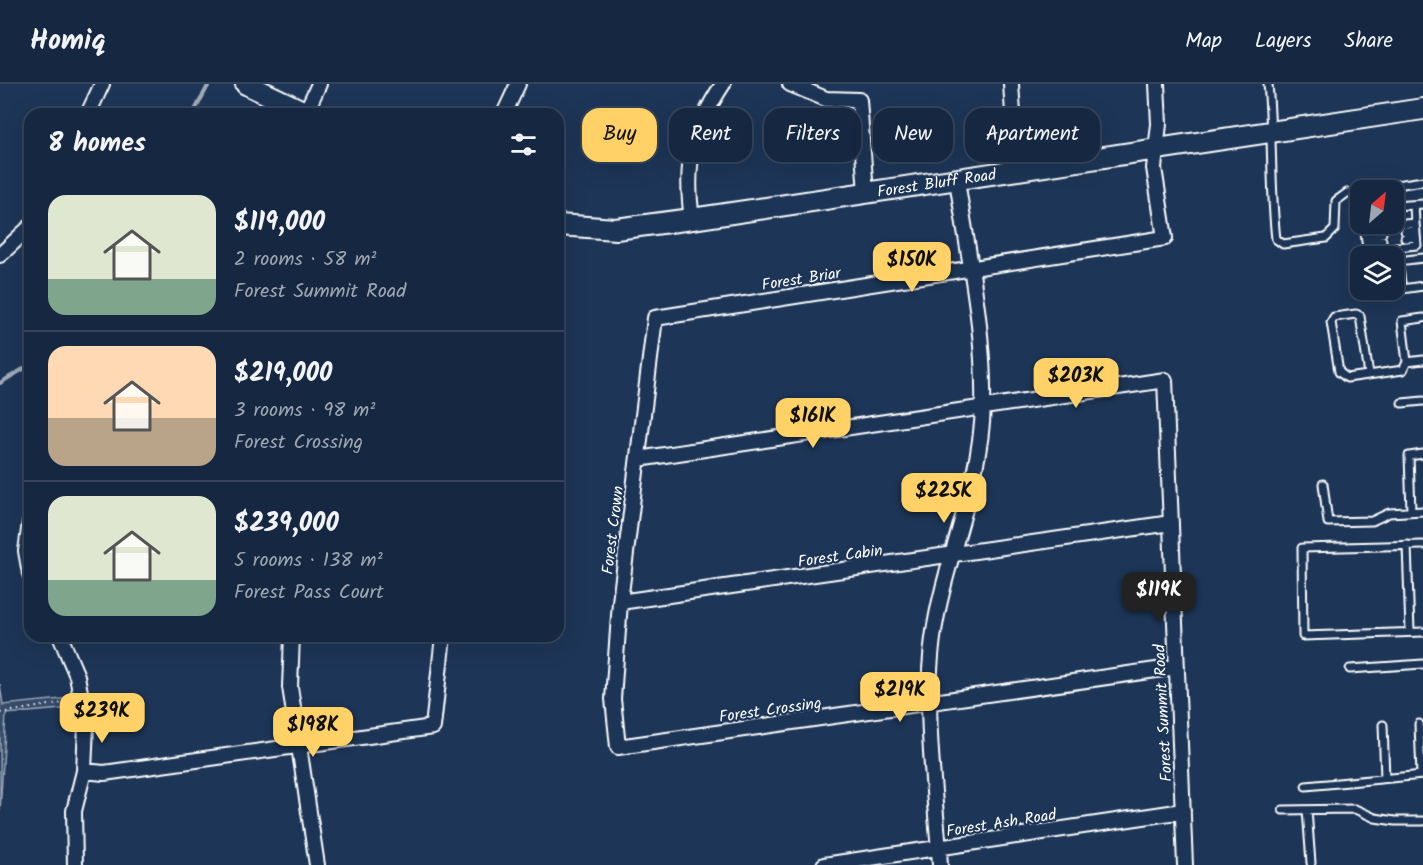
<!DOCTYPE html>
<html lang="en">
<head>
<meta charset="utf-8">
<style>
	:root { --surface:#162841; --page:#1f3048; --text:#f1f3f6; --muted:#9ea6b1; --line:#35445a; --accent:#ffd166 }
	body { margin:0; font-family:Kalam,sans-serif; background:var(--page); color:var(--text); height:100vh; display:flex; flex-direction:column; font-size:22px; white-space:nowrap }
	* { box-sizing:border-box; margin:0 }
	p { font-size:20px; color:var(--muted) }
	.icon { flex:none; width:33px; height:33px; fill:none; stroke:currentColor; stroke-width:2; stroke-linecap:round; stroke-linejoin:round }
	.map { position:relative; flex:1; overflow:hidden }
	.panel { position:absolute; left:24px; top:24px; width:540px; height:534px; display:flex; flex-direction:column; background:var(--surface); border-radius:18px; box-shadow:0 6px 24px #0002,0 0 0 2px var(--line) }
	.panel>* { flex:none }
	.top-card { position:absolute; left:582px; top:24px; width:570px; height:54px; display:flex; gap:12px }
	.needle { width:39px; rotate:28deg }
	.buttons { position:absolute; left:1350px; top:96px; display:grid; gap:12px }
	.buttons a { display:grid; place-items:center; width:54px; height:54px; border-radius:12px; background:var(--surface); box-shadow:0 6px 24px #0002,0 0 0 2px var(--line); font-size:30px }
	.price { position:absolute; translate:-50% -51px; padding:0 14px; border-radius:12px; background:var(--accent); color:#111; font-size:20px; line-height:39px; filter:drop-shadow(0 2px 3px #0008) }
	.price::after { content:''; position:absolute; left:50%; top:36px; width:18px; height:14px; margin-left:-9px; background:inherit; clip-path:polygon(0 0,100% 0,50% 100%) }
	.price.selected { background:#222; color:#fff }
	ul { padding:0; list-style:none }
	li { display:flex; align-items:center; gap:18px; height:150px; padding:0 24px }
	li+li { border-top:2px solid var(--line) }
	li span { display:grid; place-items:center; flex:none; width:168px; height:120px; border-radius:18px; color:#555 }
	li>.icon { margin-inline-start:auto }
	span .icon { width:72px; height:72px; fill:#fffc; stroke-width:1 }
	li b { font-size:26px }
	h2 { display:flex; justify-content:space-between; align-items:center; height:72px; padding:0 24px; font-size:26px }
	.pill { padding:0 21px; border-radius:18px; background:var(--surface); box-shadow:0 6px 24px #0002,0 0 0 2px var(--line); font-size:21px; line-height:54px }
	.pill.selected { background:var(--accent); color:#111 }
	header { display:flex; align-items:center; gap:36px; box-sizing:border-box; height:84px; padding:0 30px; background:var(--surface); border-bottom:2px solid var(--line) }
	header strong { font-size:28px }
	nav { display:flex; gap:33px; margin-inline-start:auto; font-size:21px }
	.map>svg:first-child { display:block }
	.green { fill:#364b69; stroke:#9aa5b4; stroke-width:1.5 }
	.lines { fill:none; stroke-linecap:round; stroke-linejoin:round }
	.stream { stroke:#a0aab8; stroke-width:4 }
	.lane-casing { stroke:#fff; stroke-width:11 }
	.street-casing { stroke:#fff; stroke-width:18 }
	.secondary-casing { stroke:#fff; stroke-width:24 }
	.path { stroke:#fff; stroke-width:2; stroke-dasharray:1.5 4.5; stroke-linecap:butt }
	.lane { stroke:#1d3557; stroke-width:7 }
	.street { stroke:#1d3557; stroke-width:14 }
	.secondary { stroke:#1d3557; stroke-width:20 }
	.labels { text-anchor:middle; stroke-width:4.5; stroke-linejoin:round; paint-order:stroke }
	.street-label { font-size:16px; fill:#fff; stroke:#1d3557 }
</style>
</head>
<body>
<header>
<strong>Homiq</strong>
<nav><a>Map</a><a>Layers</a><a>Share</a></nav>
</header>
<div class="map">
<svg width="1423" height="781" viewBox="0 0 1423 781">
	<rect width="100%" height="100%" fill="#1d3557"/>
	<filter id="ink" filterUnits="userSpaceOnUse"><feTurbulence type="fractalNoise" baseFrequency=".0167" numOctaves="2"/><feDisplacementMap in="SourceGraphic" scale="12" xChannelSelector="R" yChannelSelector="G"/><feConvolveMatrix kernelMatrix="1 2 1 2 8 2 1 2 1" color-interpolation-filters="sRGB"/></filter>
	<g filter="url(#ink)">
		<path class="green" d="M 0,600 L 3,621 L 71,614 L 73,624 L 6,630 L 0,727 Z"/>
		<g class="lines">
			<path class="stream" d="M 193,30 L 209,0
				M 0,299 L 30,281"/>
			<g class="lane-casing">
				<path id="lane" d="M 1268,0 C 1273,52 1270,103 1276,155 L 1283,160 L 1326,154 L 1335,145 L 1336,117 L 1347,109 L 1360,107
					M 1363,106 L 1423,97
					M 1394,122 L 1423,120
					M 1364,140 L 1367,166 L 1417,161 L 1415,139
					M 1404,140 L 1415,139 L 1414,121
					M 1364,143 L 1381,141
					M 1405,147 L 1416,147
					M 1365,150 L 1382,149
					M 1405,154 L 1416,153
					M 1366,157 L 1382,156
					M 1423,174 L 1398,177 L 1402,205 L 1423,202
					M 1355,196 L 1360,196
					M 1407,278 L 1402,237 L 1423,234
					M 1369,291 L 1360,232 L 1356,230 L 1334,233 L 1331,238 L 1339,288 L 1347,294 L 1403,286 L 1407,278 L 1423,276
					M 1402,319 L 1423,317
					M 1323,400 L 1328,438 L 1372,437 L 1389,429 L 1423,427
					M 1411,427 L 1409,372 L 1423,370
					M 1407,461 L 1410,548
					M 1423,461 L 1302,464 L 1303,552 L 1423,548
					M 1350,585 L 1423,580
					M 1419,640 L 1421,691
					M 1383,641 L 1385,694
					M 1306,702 L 1423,691
					M 1283,726 L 1355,725 L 1375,734 L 1395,737 L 1423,737
					M 1307,726 L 1311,779"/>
			</g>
			<g class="street-casing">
				<path id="street" d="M 790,0 L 826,15 L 859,16 L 866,109
					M 1011,0 L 1017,87
					M 1157,0 L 1159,40 L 1154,84 L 1165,154 L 655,234 L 620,518 L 613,615 L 618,663 L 1177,583
					M 88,30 L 102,0
					M 305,30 L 319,0
					M 504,30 L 518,0
					M 692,135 C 684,79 692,47 723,0
					M 0,171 L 30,143
					M 638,375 L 1165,296 L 1185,781
					M 30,438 L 26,467 L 30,490
					M 620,518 L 1171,439
					M 60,552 L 77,592 L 86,641 L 84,687 L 74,727 L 75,781
					M 292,552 L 290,603 L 317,781
					M 84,687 L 104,689 L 433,643 L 443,552
					M 824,781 L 1183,727
					M 940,781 C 935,706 923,628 933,554 C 944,476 981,401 983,322 C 985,247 968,170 957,96"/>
			</g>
			<g class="secondary-casing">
				<g id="secondary">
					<path d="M 246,0 L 309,30"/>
					<path id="s1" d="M 558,141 L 616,145 L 692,135 L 1423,25"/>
				</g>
			</g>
			<path class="path" d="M 0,629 L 68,618"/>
			<use href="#lane" class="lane"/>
			<use href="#street" class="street"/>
			<use href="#secondary" class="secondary"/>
		</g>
	</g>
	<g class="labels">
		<g class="street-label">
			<text dy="6" stroke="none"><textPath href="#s1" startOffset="382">Forest Bluff Road</textPath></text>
			<text transform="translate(801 194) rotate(-9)" y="6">Forest Briar</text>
			<text transform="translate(612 446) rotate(-83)" y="6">Forest Crown</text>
			<text transform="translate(840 471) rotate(-8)" y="6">Forest Cabin</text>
			<text transform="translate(770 625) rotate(-8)" y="6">Forest Crossing</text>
			<text transform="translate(1162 629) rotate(-93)" y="6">Forest Summit Road</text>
			<text transform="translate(1001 738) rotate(-9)" y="6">Forest Ash Road</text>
		</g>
	</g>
</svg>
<div class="buttons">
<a><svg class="needle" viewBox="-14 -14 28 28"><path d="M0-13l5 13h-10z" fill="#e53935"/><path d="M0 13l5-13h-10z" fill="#9ea6b1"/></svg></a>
<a><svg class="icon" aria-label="layers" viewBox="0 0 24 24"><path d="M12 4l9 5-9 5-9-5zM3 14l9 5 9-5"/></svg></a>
</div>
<b class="price" style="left:912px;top:209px">$150K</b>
<b class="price" style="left:1076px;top:325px">$203K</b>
<b class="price" style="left:813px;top:365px">$161K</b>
<b class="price" style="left:944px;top:440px">$225K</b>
<b class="price selected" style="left:1159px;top:539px">$119K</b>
<b class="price" style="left:900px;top:639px">$219K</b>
<b class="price" style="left:102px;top:660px">$239K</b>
<b class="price" style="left:313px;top:674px">$198K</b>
<div class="top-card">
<a class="pill selected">Buy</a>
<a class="pill">Rent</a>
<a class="pill">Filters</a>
<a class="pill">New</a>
<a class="pill">Apartment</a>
</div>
<section class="panel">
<h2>8 homes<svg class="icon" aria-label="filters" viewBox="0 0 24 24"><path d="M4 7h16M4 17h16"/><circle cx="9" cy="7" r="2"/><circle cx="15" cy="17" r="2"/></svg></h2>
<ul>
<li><span style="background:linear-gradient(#dfe7d0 70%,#7fa58c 0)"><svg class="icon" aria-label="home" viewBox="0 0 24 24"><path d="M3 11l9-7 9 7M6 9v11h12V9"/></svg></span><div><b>$119,000</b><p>2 rooms · 58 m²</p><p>Forest Summit Road</p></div></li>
<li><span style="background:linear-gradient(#ffd9b3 60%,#b9a48a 0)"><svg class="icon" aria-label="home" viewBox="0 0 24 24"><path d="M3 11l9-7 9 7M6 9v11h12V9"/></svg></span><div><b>$219,000</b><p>3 rooms · 98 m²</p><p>Forest Crossing</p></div></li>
<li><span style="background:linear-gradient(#dfe7d0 70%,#7fa58c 0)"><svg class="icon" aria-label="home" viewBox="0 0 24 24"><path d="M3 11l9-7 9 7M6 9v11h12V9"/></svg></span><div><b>$239,000</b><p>5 rooms · 138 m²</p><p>Forest Pass Court</p></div></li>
</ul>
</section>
</div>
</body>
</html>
